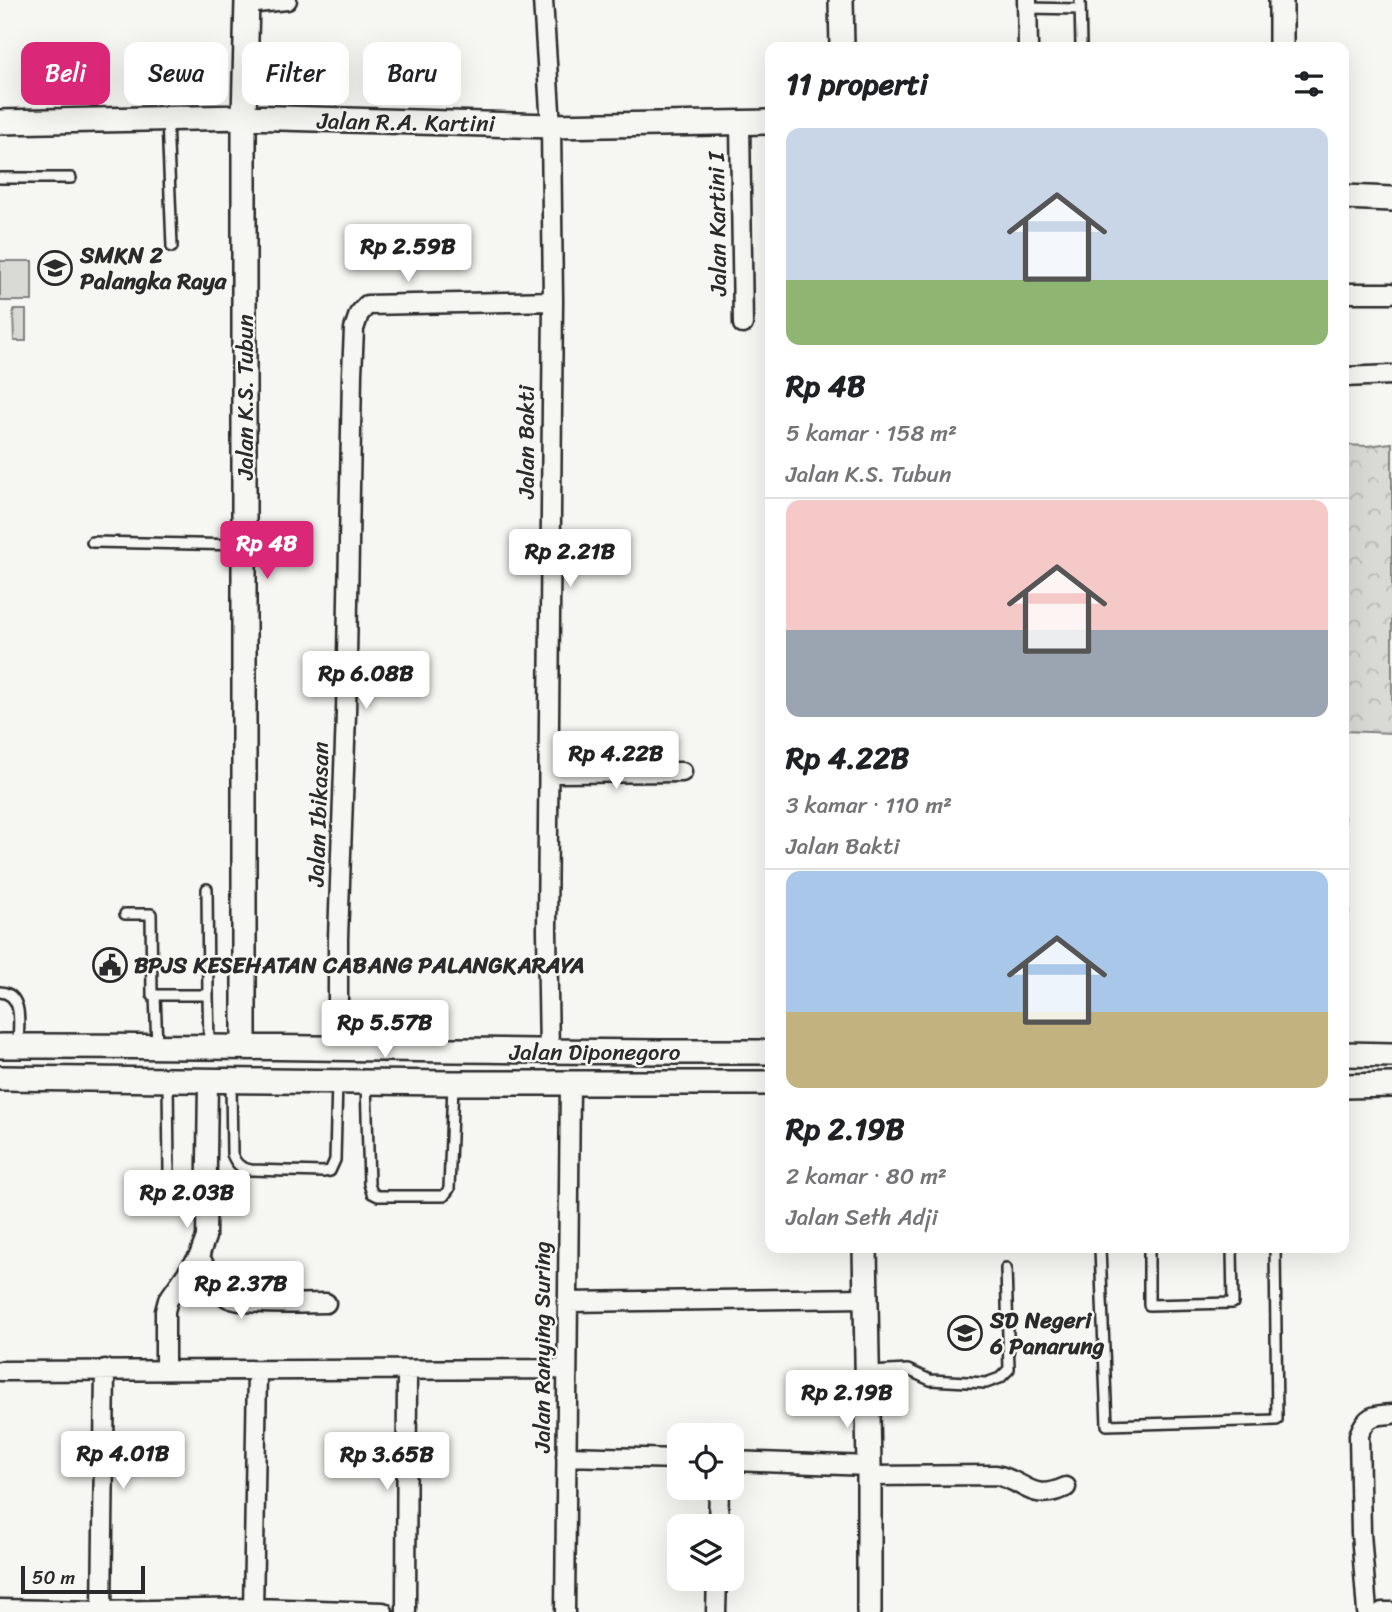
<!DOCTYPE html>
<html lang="id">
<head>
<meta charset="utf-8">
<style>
	:root { --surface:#fff; --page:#f6f6f6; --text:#202124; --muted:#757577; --line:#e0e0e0; --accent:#db2777 }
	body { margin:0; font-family:Sriracha,sans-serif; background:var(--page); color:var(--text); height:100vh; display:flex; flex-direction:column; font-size:26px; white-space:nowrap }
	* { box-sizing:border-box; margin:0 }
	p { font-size:23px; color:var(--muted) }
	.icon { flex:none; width:38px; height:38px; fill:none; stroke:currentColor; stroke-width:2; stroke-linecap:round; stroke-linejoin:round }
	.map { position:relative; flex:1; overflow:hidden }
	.drawer { position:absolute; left:765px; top:42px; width:584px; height:1211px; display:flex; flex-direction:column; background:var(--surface); border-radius:14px; box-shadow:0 7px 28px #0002 }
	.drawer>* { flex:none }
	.banner { position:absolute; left:21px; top:42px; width:639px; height:63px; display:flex; gap:14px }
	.buttons { position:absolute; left:667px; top:1423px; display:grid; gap:14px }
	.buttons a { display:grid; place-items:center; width:77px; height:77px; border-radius:14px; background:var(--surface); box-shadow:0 7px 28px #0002; font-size:35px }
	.scale { position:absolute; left:21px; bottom:18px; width:124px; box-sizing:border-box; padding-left:7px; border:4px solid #2b2b2b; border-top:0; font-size:19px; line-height:24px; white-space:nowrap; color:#2b2b2b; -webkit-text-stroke:5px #f6f6f2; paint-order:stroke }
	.price { position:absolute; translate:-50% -60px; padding:0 16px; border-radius:7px; background:#fff; color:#222; font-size:23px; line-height:46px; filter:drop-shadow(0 2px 4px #0008) }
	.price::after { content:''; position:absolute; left:50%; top:42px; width:21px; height:16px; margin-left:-10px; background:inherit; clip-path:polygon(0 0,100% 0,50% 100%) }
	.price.selected { background:var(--accent); color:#fff }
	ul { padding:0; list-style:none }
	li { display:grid; align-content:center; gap:14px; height:371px; padding:0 21px }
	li+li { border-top:2px solid var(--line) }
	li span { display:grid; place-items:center; height:217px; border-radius:14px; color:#555 }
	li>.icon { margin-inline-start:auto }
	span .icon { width:126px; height:126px; fill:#fffc; stroke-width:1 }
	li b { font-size:30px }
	h2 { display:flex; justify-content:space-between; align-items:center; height:84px; padding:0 21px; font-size:30px }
	.tag { padding:0 24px; border-radius:14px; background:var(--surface); box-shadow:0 7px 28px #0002; font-size:24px; line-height:63px }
	.tag.selected { background:var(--accent); color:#fff }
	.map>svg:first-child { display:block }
	.forest { fill:url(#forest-crowns); stroke:#828280; stroke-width:2 }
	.pitch { fill:#d9d9d5; stroke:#828280; stroke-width:2 }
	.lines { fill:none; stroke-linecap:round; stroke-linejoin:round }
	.lane-casing { stroke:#2b2b2b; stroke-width:14 }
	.street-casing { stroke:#2b2b2b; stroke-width:23 }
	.secondary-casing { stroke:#2b2b2b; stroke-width:28 }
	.lane { stroke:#f6f6f2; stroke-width:9 }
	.street { stroke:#f6f6f2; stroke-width:18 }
	.secondary { stroke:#f6f6f2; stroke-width:23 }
	.labels { text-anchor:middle; stroke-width:5; stroke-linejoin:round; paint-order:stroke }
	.street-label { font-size:23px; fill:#2b2b2b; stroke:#f6f6f2 }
	.poi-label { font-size:23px; font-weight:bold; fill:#2b2b2b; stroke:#f6f6f2; text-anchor:start }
</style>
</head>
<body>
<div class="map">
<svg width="1392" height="1612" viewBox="0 0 1392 1612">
	<defs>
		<pattern id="forest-crowns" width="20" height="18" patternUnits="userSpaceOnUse" patternTransform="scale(1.75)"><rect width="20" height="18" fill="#d9d9d5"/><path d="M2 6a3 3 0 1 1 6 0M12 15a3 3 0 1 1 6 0" fill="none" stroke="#babab7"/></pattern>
	</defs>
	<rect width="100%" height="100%" fill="#f6f6f2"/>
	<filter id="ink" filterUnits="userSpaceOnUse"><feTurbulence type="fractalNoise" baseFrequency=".0143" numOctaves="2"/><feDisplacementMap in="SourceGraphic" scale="14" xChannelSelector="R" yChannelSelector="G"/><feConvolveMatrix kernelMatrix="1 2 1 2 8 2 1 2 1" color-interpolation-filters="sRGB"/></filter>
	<g filter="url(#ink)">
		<path class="forest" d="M 1392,443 L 1392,733 L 1344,731 L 1344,445 L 1367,446 Z
			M 1344,815 L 1349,913 L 1344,913 Z"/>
		<path class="pitch" d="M 0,261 L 32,261 L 32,301 L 0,301 Z
			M 13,310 L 26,310 L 26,341 L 14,341 Z"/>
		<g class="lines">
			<g class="lane-casing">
				<path id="lane" d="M 1080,0 L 1081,47
					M 1027,8 L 1080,9
					M 167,119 L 172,247
					M 0,178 L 71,178
					M 92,542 L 244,545
					M 207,889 L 208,995
					M 125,914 L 151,914 L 152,995 L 155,995
					M 0,992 C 25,994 18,1027 18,1046
					M 157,1046 L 155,995 L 208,995 L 209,1045
					M 168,1081 L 169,1173
					M 231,1082 L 232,1154 C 236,1164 240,1168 251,1170 L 323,1172 L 330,1171 L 335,1160 L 337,1081
					M 366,1082 L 369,1184 L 372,1193 L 378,1196 L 444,1196 L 449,1189 L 453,1085
					M 1100,1248 L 1107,1425 L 1277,1420 L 1275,1248
					M 1149,1248 L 1149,1305 L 1233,1303 L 1232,1248
					M 870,1372 L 908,1370 L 930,1380 L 986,1383 L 1000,1378 L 1009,1369 L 1006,1268"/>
			</g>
			<g class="street-casing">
				<path id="street" d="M 543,0 L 551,126 L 553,301 L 547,930 L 549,1053
					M 1027,0 L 1028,47
					M 247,4 L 287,0
					M 740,124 L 743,324
					M 1344,293 L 1392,293
					M 1344,377 L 1392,375
					M 550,773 L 682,772
					M 338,1046 L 338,938 L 346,714 L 352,374 L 354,329 L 359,314 L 367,305 L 553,301
					M 199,1256 C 207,1269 215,1287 227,1297 C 240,1306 307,1303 326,1303
					M 567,1302 L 866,1298
					M 165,1370 L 165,1311 L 168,1300 L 199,1256 L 206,1237 L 208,1080
					M 0,1371 L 567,1369
					M 566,1456 L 679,1459
					M 732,1461 L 869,1466
					M 869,1476 L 996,1475 C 1026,1481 1030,1503 1066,1487
					M 718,1526 L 719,1488
					M 0,1609 L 102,1611 L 253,1608 L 383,1612
					M 102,1612 L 105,1369
					M 253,1612 L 257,1372
					M 406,1612 L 407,1372
					M 565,1612 L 570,1083
					M 716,1612 L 717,1578
					M 1367,1612 L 1361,1533 L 1359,1435 C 1366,1416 1373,1415 1392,1414
					M 1382,1612 L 1392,1612"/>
			</g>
			<g class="secondary-casing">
				<path id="secondary" d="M 841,0 L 842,47
					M 1281,47 L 1281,0
					M 0,122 L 244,117 L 551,126 L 770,122
					M 1344,197 L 1392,199
					M 0,1046 C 257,1045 513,1053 770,1052
					M 244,1046 L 244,117 L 247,0
					M 1344,1054 L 1392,1055
					M 0,1078 L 453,1083 L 770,1083
					M 1344,1086 L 1392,1085
					M 865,1248 L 869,1466 L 869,1612"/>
			</g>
			<use href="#lane" class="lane"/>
			<use href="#street" class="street"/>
			<use href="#secondary" class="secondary"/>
		</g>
	</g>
	<defs>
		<g id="school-ring" transform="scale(1.75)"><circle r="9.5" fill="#f6f6f2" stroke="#2b2b2b" stroke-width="1.5"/><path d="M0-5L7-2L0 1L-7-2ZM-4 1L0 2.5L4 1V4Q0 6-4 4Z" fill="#2b2b2b"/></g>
		<g id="civic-ring" transform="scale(1.75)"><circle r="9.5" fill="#f6f6f2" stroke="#2b2b2b" stroke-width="1.5"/><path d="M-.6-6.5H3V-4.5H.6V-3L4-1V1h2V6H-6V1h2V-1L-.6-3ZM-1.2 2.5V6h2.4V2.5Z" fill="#2b2b2b"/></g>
	</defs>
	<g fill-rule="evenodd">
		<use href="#school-ring" x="55" y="268"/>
		<use href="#civic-ring" x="110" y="965"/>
		<use href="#school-ring" x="965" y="1333"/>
	</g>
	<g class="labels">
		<g class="street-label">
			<text transform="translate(406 122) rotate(1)" y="8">Jalan R.A. Kartini</text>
			<text transform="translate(717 224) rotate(-91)" y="8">Jalan Kartini I</text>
			<text transform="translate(245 397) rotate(-90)" y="8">Jalan K.S. Tubun</text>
			<text transform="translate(526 442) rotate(-90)" y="8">Jalan Bakti</text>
			<text transform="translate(318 814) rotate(-88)" y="8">Jalan Ibikasan</text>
			<text x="595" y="1060">Jalan Diponegoro</text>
			<text transform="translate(542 1347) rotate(-90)" y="8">Jalan Ranying Suring</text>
		</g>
		<g class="poi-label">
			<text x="80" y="263">SMKN 2<tspan x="80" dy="26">Palangka Raya</tspan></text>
			<text x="134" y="973">BPJS KESEHATAN CABANG PALANGKARAYA</text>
			<text x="990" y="1328">SD Negeri<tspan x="990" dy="26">6 Panarung</tspan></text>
		</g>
	</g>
</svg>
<div class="buttons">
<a><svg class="icon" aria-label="locate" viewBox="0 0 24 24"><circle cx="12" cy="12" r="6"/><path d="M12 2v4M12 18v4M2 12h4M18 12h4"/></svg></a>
<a><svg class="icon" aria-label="layers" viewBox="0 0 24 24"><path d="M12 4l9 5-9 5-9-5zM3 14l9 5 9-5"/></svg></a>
</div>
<div class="scale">50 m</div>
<b class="price" style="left:408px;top:284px">Rp 2.59B</b>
<b class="price selected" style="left:267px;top:581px">Rp 4B</b>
<b class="price" style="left:570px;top:589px">Rp 2.21B</b>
<b class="price" style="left:366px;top:711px">Rp 6.08B</b>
<b class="price" style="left:616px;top:791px">Rp 4.22B</b>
<b class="price" style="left:385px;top:1060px">Rp 5.57B</b>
<b class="price" style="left:187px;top:1230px">Rp 2.03B</b>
<b class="price" style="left:241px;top:1321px">Rp 2.37B</b>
<b class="price" style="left:847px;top:1430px">Rp 2.19B</b>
<b class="price" style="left:123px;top:1491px">Rp 4.01B</b>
<b class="price" style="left:387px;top:1492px">Rp 3.65B</b>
<div class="banner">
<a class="tag selected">Beli</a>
<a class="tag">Sewa</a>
<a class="tag">Filter</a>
<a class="tag">Baru</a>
</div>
<section class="drawer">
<h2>11 properti<svg class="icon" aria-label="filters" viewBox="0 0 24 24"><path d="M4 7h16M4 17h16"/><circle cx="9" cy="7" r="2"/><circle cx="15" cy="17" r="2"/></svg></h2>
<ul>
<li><span style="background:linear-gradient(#c9d6e8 70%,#8fb573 0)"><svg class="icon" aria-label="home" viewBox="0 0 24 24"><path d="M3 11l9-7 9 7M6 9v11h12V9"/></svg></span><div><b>Rp 4B</b><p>5 kamar · 158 m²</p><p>Jalan K.S. Tubun</p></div></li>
<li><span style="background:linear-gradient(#f6c9c9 60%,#9aa5b1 0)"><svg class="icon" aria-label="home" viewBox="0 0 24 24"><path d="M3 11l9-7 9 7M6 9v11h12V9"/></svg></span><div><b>Rp 4.22B</b><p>3 kamar · 110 m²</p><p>Jalan Bakti</p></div></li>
<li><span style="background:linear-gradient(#a9c7e8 65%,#c2b280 0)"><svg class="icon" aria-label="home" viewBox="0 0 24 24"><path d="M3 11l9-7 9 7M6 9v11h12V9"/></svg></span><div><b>Rp 2.19B</b><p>2 kamar · 80 m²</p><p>Jalan Seth Adji</p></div></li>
</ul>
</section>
</div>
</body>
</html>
